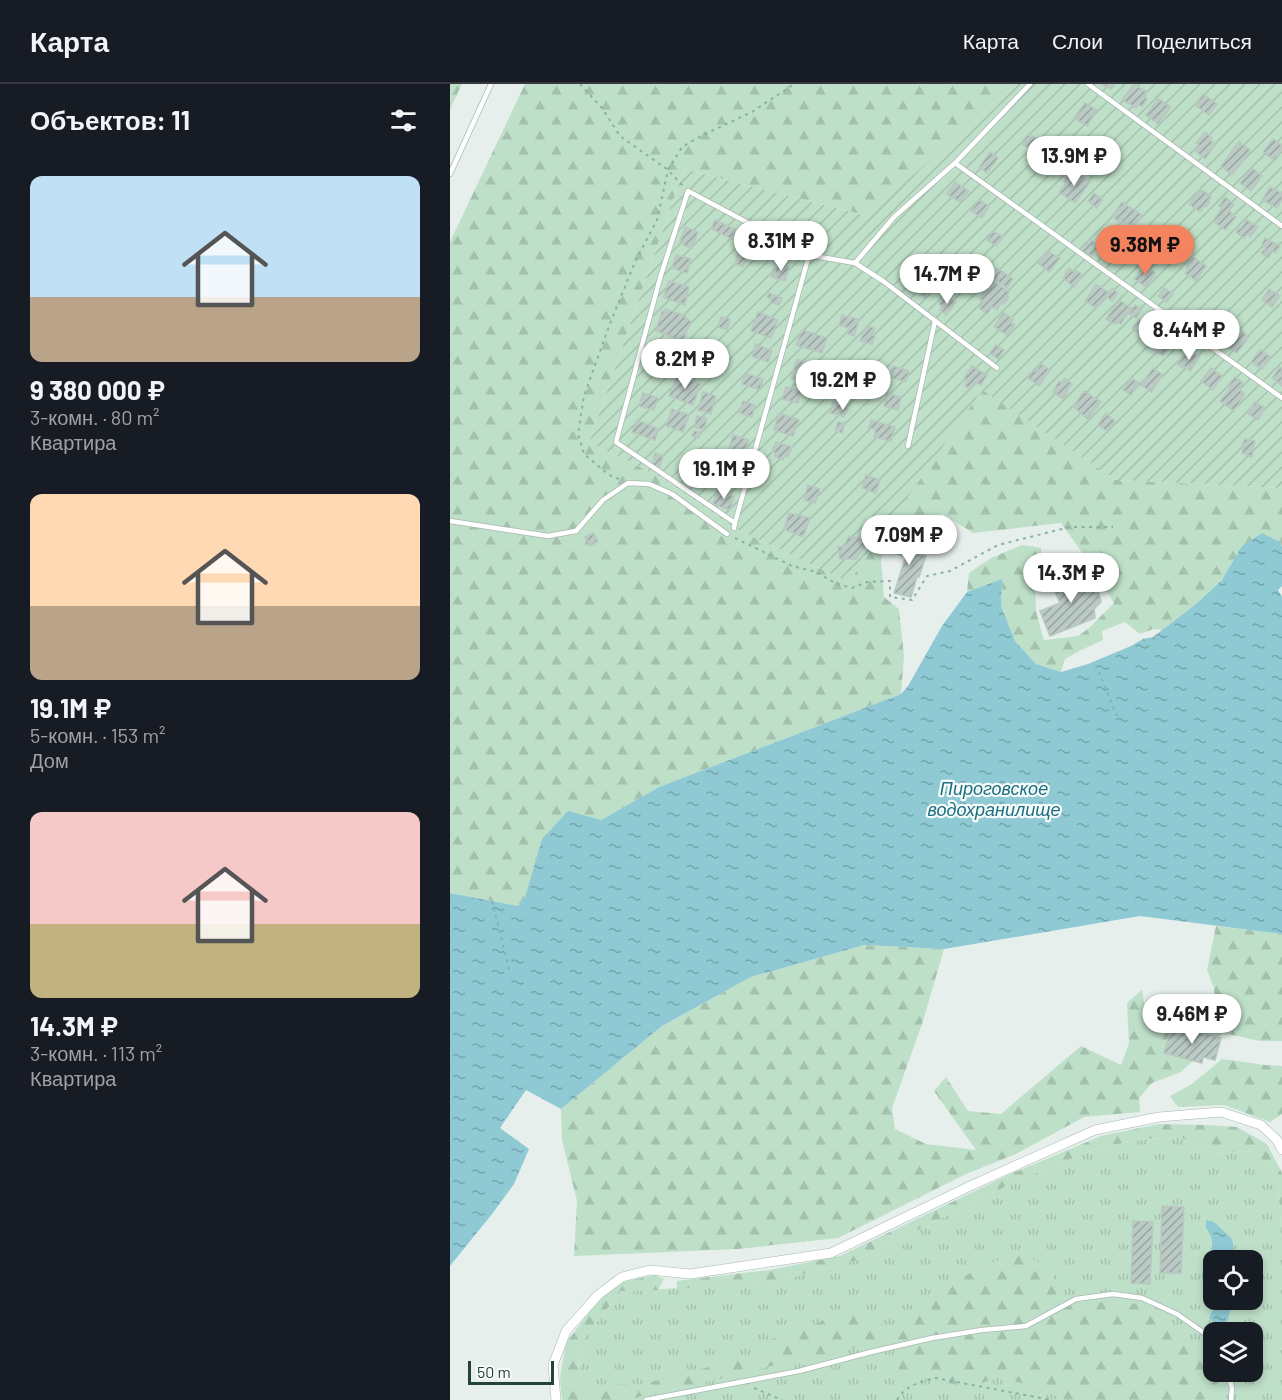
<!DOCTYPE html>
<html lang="ru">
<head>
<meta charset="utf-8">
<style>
	:root { --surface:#171b24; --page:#20242c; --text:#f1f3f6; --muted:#9ea1a6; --line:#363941; --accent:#f4845f }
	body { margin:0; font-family:Barlow,sans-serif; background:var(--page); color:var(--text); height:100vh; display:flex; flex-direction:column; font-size:22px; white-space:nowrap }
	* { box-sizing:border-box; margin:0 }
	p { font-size:20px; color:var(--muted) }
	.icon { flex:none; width:33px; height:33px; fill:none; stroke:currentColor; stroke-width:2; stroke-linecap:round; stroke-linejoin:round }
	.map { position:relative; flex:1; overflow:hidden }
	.sheet { display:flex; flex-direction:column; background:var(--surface); width:450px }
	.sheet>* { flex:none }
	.buttons { position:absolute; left:753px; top:1166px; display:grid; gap:12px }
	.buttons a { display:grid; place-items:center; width:60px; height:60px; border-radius:12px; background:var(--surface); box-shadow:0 3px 9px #0003; font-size:30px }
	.scale { position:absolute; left:18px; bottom:15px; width:86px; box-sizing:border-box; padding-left:6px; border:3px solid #24423a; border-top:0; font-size:16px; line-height:21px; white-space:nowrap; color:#24423a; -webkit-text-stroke:4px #f7fbf9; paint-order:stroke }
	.price { position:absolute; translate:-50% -51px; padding:0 14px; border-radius:21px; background:#fff; color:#222; font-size:20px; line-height:39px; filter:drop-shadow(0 2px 3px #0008) }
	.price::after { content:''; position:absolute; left:50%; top:36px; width:18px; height:14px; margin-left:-9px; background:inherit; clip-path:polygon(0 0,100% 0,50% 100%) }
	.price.selected { background:var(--accent); color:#111 }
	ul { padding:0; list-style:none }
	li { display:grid; align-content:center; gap:12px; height:318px; padding:0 30px }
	li span { display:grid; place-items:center; height:186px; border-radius:12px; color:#555 }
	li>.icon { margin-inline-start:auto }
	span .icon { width:108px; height:108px; fill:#fffc; stroke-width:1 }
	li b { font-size:26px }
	h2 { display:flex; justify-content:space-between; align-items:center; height:72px; padding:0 30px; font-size:26px }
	header { display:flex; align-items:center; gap:36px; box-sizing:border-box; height:84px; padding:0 30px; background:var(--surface); border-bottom:2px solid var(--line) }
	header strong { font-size:28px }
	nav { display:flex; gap:33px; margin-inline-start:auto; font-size:21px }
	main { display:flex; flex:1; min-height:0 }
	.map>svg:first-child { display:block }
	.grass { fill:url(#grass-tufts); fill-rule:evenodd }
	.forest { fill:url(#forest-firs) }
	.garden { fill:url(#garden-furrows) }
	.water { fill:url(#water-ripples) }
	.building { fill:url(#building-hatch); stroke:#b8c9c2; stroke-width:1.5 }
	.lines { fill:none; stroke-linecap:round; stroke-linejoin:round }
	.lane-casing { stroke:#a8b8b2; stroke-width:6 }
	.street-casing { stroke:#a8b8b2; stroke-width:10 }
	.path { stroke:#86b3a5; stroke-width:2; stroke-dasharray:3 4.5; stroke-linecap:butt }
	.lane { stroke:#fff; stroke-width:4.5 }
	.street { stroke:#fff; stroke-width:9 }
	.labels { text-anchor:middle; stroke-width:4.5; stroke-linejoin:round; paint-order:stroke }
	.water-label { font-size:18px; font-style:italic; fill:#1c6f80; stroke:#f7fbf9 }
</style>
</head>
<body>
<header>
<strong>Карта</strong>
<nav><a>Карта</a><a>Слои</a><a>Поделиться</a></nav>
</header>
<main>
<section class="sheet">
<h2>Объектов: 11<svg class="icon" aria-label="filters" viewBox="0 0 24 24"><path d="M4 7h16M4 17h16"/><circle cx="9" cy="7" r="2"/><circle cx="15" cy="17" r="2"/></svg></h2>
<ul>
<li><span style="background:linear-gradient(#bfe0f5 65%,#b9a48a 0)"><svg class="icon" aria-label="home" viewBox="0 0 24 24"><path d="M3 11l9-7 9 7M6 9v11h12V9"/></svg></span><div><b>9 380 000 ₽</b><p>3-комн. · 80 m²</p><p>Квартира</p></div></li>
<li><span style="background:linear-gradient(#ffd9b3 60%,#b9a48a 0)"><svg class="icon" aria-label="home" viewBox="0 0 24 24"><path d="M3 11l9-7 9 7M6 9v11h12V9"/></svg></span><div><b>19.1M ₽</b><p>5-комн. · 153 m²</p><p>Дом</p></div></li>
<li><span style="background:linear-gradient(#f6c9c9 60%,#c2b280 0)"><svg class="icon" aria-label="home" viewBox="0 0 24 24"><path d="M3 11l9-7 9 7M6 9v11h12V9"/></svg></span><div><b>14.3M ₽</b><p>3-комн. · 113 m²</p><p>Квартира</p></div></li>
</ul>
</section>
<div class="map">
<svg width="832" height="1316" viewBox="0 0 832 1316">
	<defs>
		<pattern id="grass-tufts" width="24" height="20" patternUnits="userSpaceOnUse" patternTransform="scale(1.5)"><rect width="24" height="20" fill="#bfe0c8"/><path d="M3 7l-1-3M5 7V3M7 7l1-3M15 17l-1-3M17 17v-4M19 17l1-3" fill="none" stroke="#a4c1ad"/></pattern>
		<pattern id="forest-firs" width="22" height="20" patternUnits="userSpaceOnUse" patternTransform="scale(1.5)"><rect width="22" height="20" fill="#bfe0c8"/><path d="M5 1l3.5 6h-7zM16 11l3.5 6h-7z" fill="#a4c1ad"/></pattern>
		<pattern id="garden-furrows" width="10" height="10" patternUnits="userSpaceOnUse" patternTransform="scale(1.5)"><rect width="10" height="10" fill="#bfe0c8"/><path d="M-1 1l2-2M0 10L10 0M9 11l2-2" fill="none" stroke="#a4c1ad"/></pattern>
		<pattern id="water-ripples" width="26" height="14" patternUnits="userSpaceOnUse" patternTransform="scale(1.5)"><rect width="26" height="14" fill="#8ec9d4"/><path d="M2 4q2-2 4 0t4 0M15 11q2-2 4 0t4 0" fill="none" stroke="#74a5ad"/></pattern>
		<pattern id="building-hatch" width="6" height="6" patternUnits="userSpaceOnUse" patternTransform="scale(1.5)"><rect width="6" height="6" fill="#bbcac4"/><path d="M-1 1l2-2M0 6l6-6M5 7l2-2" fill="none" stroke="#98a6a0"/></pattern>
	</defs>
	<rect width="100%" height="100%" fill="#e6efeb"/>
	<path class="grass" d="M 730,1053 L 764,1070 L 803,1067 L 827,1091 L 832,1152 L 832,1316 L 132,1316 L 135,1301 L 130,1287 L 128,1262 L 171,1207 L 315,1200 L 405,1177 L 567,1097 L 647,1064 L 694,1055 ZM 764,1176 L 802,1176 L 802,1215 L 764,1215 ZM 764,1248 L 802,1248 L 802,1287 L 764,1287 Z"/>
	<path class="forest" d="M 0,0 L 12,0 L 0,25 Z
		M 75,0 L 566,0 L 418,132 L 234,85 L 139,359 L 211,393 L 284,444 L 399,498 L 532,305 L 666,396 L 832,404 L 832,463 L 830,458 L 791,471 L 772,496 L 746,520 L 712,546 L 703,545 L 690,550 L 675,538 L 652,547 L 653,556 L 629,567 L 615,575 L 611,588 L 586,580 L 565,557 L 551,522 L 552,495 L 517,508 L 519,489 L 541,474 L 572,461 L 591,464 L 591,479 L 585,496 L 586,528 L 594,556 L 628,552 L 639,544 L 664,519 L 633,470 L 611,439 L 523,449 L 493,430 L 440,447 L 431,476 L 434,513 L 449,525 L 454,572 L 451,610 L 209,703 L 151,736 L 92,755 L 75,813 L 68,822 L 0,809 L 0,158 Z
		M 766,842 L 832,850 L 832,957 L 810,957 L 773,949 L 731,988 L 702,999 L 689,1014 L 690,1028 L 634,1033 L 566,1070 L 516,1090 L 388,1154 L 288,1165 L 124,1172 L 127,1117 L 112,1056 L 111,1025 L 212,942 L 301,893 L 414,861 L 494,865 L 473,937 L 442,1024 L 445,1045 L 476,1060 L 526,1066 L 484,1007 L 496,993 L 518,1027 L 551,1030 L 631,962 L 671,981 L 679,959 L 677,919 L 692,906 L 698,943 L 726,945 L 765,925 L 764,904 L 757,886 Z
		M 772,975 L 815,981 L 832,982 L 832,1030 L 820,1038 L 774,1021 L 728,1023 L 720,1012 L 742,1000 Z
		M 709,1040 L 756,1041 L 787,1043 L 817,1060 L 832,1089 L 832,1152 L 827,1091 L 803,1067 L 764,1070 L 730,1053 L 694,1055 L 647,1064 L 567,1097 L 405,1177 L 315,1200 L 227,1205 L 227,1197 L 319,1186 L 390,1172 L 558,1091 L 651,1052 Z
		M 565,1168 L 601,1183 L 607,1206 L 625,1222 L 661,1217 L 690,1220 L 738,1255 L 756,1273 L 767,1302 L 768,1316 L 616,1316 L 581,1301 L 547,1294 L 517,1304 L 449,1286 L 444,1256 L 341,1277 L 261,1297 L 199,1310 L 178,1316 L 112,1316 L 110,1293 L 116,1259 L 143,1223 L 168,1199 L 205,1191 L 214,1195 L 208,1206 L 171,1207 L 128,1262 L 130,1287 L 135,1301 L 193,1300 L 318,1268 L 318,1256 L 343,1249 L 404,1224 L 443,1246 L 468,1225 L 512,1193 Z"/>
	<path class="garden" d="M 566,0 L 832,0 L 832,404 L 666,396 L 532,306 L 399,498 L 284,444 L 211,393 L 139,359 L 234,85 L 417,132 Z"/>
	<path class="water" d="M 812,449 L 830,458 L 832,463 L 832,502 L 828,506 L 832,513 L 832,850 L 690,832 L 494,865 L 414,861 L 301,893 L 212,942 L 111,1025 L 76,1006 L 50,1044 L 79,1065 L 64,1100 L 42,1130 L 0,1182 L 0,809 L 68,822 L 75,813 L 92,755 L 118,727 L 151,736 L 209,703 L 451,610 L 458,602 L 492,542 L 517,508 L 552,495 L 551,522 L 565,557 L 586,580 L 611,588 L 638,580 L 681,562 L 693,555 L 703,553 L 746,520 L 772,496 L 792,462 Z
		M 756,1136 L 764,1138 L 782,1155 L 786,1176 L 764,1176 L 763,1209 C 732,1190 778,1168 756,1144 Z
		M 768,1215 L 784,1215 L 776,1241 L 767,1241 L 759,1234 Z"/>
	<path class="building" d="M 650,0 L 665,0 L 661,5 Z
		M 684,0 L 697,8 L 695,12 L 697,15 L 692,23 L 688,20 L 686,24 L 672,16 Z
		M 753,10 L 767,20 L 759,31 L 745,21 Z
		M 708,15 L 721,23 L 708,40 L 696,31 Z
		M 635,19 L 647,26 L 637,42 L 624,34 Z
		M 755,48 L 762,54 L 760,56 L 766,60 L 755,75 L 744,66 L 749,61 L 746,59 Z
		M 578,50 L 590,56 L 583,67 L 571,59 Z
		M 823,55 L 832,61 L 832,65 L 825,77 L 813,68 Z
		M 789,57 L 801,67 L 782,91 L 771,82 Z
		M 603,59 L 614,66 L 610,71 L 599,65 Z
		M 540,68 L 548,74 L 537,89 L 529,83 Z
		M 616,69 L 626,75 L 622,80 L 613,74 Z
		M 802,84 L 812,92 L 801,107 L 790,99 Z
		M 625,88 L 640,98 L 625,119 L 609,108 L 616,99 L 614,98 L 618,91 L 621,93 Z
		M 505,98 L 519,107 L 510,118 L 496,110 Z
		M 820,103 L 831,109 L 832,107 L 832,116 L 827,124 L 812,116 Z
		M 750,105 L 761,112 L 758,117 L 760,118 L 756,123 L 754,122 L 750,128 L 739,120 Z
		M 644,109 L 652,116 L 647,124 L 638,117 Z
		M 775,113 L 784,120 L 779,127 L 786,133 L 775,146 L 763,137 L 772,124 L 769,122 Z
		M 529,116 L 539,122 L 532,134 L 521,127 Z
		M 672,118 L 692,131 L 683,143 L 676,138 L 674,139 L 672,137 L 670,139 L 662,132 Z
		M 265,136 L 285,145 L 282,155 L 261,145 Z
		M 797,136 L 808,143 L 800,153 L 797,150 L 794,154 L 786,148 L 790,143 L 791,144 Z
		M 235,143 L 248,148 L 242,164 L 233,161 L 233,158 L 230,157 Z
		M 685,146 L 698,155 L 692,163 L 679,154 Z
		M 543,147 L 553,153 L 546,162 L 537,156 Z
		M 714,151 L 719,155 L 713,165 L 707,161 Z
		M 815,154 L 830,162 L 826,169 L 823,167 L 818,174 L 811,169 L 816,164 L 812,160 Z
		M 640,155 L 649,162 L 642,173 L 632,167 Z
		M 597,167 L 610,174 L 599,188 L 588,179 Z
		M 288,170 L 296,173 L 293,183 L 285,180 Z
		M 226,171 L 241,175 L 237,189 L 222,184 Z
		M 743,173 L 756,182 L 746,197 L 735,189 L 738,185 L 736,182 Z
		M 327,179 L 339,183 L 335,197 L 321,193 L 323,188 L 325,189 Z
		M 695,181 L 706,189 L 696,203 L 684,195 Z
		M 547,184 L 563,195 L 557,204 L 542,193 Z
		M 619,184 L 624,188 L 627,187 L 633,191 L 624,203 L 613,194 Z
		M 475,191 L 487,199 L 475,213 L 464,206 Z
		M 219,197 L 239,203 L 235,221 L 213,213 Z
		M 544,197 L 559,208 L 557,212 L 559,213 L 554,220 L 552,218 L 547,226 L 542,223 L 537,230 L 529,224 L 533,218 L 529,214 L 534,209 L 532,207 L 538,199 L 540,201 Z
		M 646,200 L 658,208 L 646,224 L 635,217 Z
		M 662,204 L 668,209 L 662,217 L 656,212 Z
		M 714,204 L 723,210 L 717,218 L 708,212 Z
		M 819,205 L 830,212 L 822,223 L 812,216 Z
		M 319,209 L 332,214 L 329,221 L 320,218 L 321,215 L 317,213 Z
		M 494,212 L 499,216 L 500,214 L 506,218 L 496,231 L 490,226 L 492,222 L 489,220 Z
		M 669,216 L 681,224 L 671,240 L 668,238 L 664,240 L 656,235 Z
		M 685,221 L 692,225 L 686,234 L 679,230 Z
		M 215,225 L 236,232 L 235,234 L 241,237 L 233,257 L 206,247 L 212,227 L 215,228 Z
		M 308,228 L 328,236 L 321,254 L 301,247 Z
		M 553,228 L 563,235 L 561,239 L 565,241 L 557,251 L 544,243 Z
		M 392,231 L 402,235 L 402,233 L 409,236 L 404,252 L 396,249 L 399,244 L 389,241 Z
		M 760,231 L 772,240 L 761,256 L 751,247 Z
		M 271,233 L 280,235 L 277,246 L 268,243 Z
		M 689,235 L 693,238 L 694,236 L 700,240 L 693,251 L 682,245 Z
		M 416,242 L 425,244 L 422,251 L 425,252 L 422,260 L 410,257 Z
		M 789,245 L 799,253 L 787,269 L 776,262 Z
		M 352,246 L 377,254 L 372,269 L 346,261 Z
		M 714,250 L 724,257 L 713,272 L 706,267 L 708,265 L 704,261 L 710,253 L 711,255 Z
		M 730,252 L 739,258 L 732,267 L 724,261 Z
		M 206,255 L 215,257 L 213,262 L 221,264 L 219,271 L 202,267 Z
		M 306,260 L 322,267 L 318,278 L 302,272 Z
		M 546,261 L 554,266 L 548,275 L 540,269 Z
		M 810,266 L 821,273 L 812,285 L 801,278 Z
		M 737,267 L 741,270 L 742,268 L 750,273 L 740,287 L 734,282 L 733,284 L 727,280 Z
		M 266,273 L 274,276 L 272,284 L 264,281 Z
		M 347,275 L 367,282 L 360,302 L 341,294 Z
		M 403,280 L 411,282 L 407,293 L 400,291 Z
		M 591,280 L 600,286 L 589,302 L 578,294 L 584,285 L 586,287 Z
		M 443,282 L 459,287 L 456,298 L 439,293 Z
		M 522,282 L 537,291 L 531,301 L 525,298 L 521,305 L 515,302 L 517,296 L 514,294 Z
		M 830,283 L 832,285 L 832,302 L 822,294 Z
		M 703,284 L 713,291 L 701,308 L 691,301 Z
		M 761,284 L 772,292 L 763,306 L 751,297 Z
		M 295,289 L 313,295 L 310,306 L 292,300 Z
		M 393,290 L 406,295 L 404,301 L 391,297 Z
		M 227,291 L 251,300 L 243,321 L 219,312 Z
		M 785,293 L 793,299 L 789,305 L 795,310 L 784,327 L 770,317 L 781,303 L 779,300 Z
		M 615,294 L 622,300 L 617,307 L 618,308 L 613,315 L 603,308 L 609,297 L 611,299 Z
		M 681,294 L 689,299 L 681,311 L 673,306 Z
		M 336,303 L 351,307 L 348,319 L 332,315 Z
		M 387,307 L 395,309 L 393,318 L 385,315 Z
		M 634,307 L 651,318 L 638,335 L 623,323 Z
		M 253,308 L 266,312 L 261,330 L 248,326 Z
		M 193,309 L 208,314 L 204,326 L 189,322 Z
		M 437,309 L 451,313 L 448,326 L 434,322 Z
		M 293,317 L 305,321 L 302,333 L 289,329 Z
		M 383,318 L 392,320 L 389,331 L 380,329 Z
		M 805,318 L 815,324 L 808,336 L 798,330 Z
		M 391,322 L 398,323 L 394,333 L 389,331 Z
		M 222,325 L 239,331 L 233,348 L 216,342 Z
		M 329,329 L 349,336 L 343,352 L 324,346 Z
		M 656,329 L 665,337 L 657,347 L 648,341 Z
		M 247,332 L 257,334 L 254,346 L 244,343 Z
		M 187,336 L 208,345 L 205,356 L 182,348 Z
		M 421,336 L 445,343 L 441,357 L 424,353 L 426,345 L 419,344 Z
		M 388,338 L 395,339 L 392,349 L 385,346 Z
		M 244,347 L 251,348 L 249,354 L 242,352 Z
		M 283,351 L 299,356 L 294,371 L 278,367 Z
		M 795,355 L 805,357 L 802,373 L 792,369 L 793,363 L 791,363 Z
		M 326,358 L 342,363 L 338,373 L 335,372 L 333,376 L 324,372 L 325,369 L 322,367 Z
		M 205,369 L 213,372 L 209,385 L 202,382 Z
		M 239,369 L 244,370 L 241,384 L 235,382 Z
		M 279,375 L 294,379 L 290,389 L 275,385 Z
		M 416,391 L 430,396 L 426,409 L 412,404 Z
		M 358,401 L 370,405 L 365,419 L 354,416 Z
		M 267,406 L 284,412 L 280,426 L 263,420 Z
		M 339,429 L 360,434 L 353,453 L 334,445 Z
		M 143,449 L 148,457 L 140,462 L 135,453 Z
		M 399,452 L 401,454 L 402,452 L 406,454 L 408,453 L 417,459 L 406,475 L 390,475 L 388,463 L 393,463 Z
		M 447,454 L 476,464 L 473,471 L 476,472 L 469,493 L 467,493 L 461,513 L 444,509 L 455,475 L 454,472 L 443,468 Z
		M 618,489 L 624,503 L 645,493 L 651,518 L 644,525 L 645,534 L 600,552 L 590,527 L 610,519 L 600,496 Z
		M 722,941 L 771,954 L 765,976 L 753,973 L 752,979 L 714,969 Z
		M 712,1122 L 734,1123 L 731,1189 L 710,1189 Z
		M 683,1137 L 703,1138 L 700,1200 L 681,1199 Z"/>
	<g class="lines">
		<g class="lane-casing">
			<path id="lane" d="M 638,0 L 832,142
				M 505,79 L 832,314
				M 0,90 L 41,0
				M 547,284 L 433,197 L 405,179 L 444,133 L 505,79 L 580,0
				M 458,362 L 485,237
				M 0,437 L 98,452 L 126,447 L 153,416 L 178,399 L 199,400 L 222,410 L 277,450
				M 285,439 L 359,171
				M 284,444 L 285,439 L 166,358 L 210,194 L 238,107 L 359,171 L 405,179
				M 777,1287 L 782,1304 L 781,1316
				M 196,1316 L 349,1287 L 421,1268 L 482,1254 L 532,1246 L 576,1242 L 626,1215 L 663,1210 L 692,1214 L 727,1230 L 757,1251 L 764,1260"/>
		</g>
		<g class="street-casing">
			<path id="street" d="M 106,1316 L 103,1281 L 116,1247 L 148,1211 L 172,1193 L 200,1186 L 240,1190 L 381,1169 L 520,1102 L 645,1046 L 709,1033 L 771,1028 L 811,1041 L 827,1056 L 832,1066"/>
		</g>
		<path class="path" d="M 130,0 L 152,24 L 170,52 L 218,86 L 234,103
			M 169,395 L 159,391 L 134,370 L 128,350 L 134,312 L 159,242 L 185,178 L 207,136 L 218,86 L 232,63 L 253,51 L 302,28 L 344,0
			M 285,454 L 342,482 L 366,488 L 385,499 L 402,504 L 417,498 L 440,497 L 440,513 L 462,516 L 477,492 L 500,487 L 548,461 L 620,443 L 663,443
			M 703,553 L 706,560
			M 693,555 L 701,566
			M 646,581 L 667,632
			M 42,817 L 60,889
			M 304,1304 L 332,1316
			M 447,1316 C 455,1302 471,1297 486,1294 L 601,1316"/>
		<use href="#lane" class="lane"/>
		<use href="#street" class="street"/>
	</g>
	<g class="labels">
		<g class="water-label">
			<text x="544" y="711">Пироговское<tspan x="544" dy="21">водохранилище</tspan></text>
		</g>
	</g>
</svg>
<div class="buttons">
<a><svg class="icon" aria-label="locate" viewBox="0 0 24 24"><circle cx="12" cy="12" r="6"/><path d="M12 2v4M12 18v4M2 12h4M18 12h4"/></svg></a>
<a><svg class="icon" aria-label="layers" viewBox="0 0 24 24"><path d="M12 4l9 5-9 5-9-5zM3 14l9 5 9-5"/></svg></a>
</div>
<div class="scale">50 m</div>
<b class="price" style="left:624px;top:103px">13.9M ₽</b>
<b class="price" style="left:331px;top:188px">8.31M ₽</b>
<b class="price selected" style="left:695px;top:192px">9.38M ₽</b>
<b class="price" style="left:497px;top:221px">14.7M ₽</b>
<b class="price" style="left:739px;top:277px">8.44M ₽</b>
<b class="price" style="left:235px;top:306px">8.2M ₽</b>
<b class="price" style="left:393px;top:327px">19.2M ₽</b>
<b class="price" style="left:274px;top:416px">19.1M ₽</b>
<b class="price" style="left:459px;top:482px">7.09M ₽</b>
<b class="price" style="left:621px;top:520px">14.3M ₽</b>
<b class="price" style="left:742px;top:961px">9.46M ₽</b>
</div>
</main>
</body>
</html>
